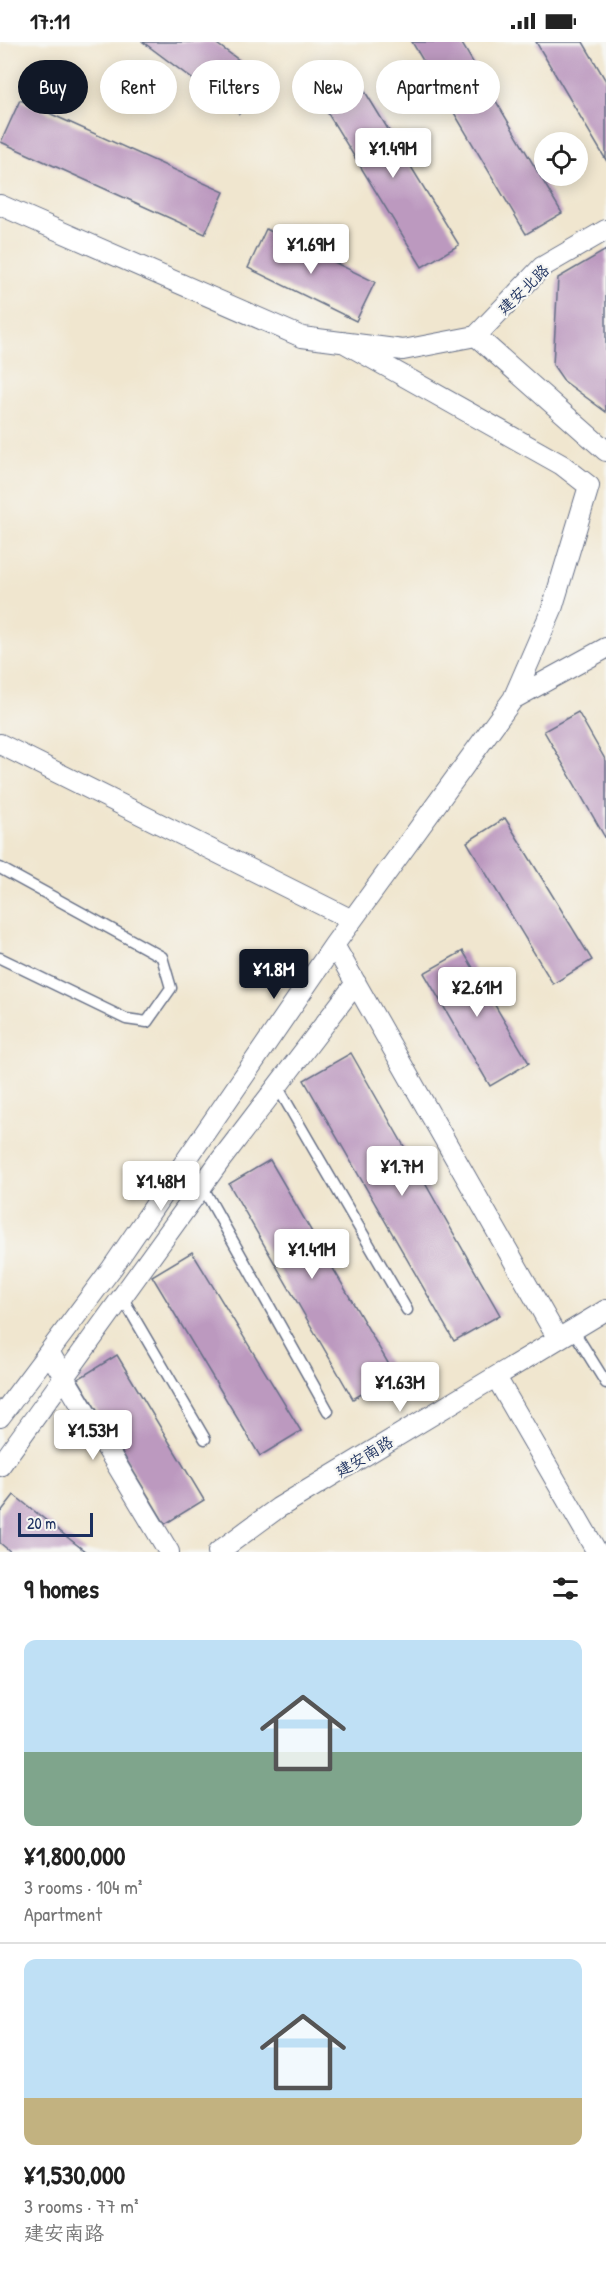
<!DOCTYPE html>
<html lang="en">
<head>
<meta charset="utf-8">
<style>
	:root { --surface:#fff; --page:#f2f2f2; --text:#222; --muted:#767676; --line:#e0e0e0; --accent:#111827 }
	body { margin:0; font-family:"Patrick Hand","LXGW WenKai TC",sans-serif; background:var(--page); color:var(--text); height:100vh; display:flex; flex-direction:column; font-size:22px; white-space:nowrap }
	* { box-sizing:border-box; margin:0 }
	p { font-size:20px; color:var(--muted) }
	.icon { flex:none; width:33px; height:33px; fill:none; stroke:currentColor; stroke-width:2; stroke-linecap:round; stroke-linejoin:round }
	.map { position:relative; height:1510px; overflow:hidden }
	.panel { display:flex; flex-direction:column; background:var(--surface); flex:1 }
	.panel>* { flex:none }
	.banner { position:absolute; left:18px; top:18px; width:570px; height:54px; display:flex; gap:12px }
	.fabs { position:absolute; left:534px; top:90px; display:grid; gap:12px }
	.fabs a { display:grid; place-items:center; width:54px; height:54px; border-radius:50%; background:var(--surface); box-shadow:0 3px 15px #0003; font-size:30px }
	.scale { position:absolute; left:18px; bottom:15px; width:75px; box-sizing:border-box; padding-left:6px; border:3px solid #1b2f5e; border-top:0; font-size:16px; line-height:21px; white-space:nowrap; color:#1b2f5e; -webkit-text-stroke:4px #f6f6f2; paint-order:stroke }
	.price { position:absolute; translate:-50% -51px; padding:0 14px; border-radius:6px; background:#fff; color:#222; font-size:20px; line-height:39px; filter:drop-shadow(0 2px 3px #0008) }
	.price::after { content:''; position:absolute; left:50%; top:36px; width:18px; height:14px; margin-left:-9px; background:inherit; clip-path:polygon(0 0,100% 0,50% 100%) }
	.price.current { background:var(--accent); color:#fff }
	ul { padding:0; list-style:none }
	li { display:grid; align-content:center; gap:12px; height:318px; padding:0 24px }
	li+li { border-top:2px solid var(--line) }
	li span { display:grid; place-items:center; height:186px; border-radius:12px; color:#555 }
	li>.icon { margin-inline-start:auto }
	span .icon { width:108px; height:108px; fill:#fffc; stroke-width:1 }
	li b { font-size:26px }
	h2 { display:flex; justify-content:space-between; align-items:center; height:72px; padding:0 24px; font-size:26px }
	.chip { padding:0 21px; border-radius:27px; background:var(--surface); box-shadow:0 3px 15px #0003; font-size:21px; line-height:54px }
	.chip.current { background:var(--accent); color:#fff }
	.status { display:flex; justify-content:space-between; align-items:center; height:42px; padding:0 30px; background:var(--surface); direction:ltr }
	.status svg { height:16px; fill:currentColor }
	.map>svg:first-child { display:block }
	.building { fill:#bc99bf }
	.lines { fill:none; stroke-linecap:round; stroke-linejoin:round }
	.lane-casing { stroke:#666f86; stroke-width:13 }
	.street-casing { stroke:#666f86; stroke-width:22 }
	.lane { stroke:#fff; stroke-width:10 }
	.street { stroke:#fff; stroke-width:20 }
	.labels { text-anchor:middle; stroke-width:4.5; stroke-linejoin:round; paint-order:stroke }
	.street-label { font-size:16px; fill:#1b2f5e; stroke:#f6f6f2 }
</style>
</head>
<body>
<div class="status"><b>17:11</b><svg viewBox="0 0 49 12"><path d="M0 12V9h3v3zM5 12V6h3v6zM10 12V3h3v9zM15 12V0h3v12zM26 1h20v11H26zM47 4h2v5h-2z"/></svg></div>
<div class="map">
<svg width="606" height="1510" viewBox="0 0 606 1510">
	<rect width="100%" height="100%" fill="#f6f6f2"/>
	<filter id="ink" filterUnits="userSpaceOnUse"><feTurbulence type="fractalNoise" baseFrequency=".0167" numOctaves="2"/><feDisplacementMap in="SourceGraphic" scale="12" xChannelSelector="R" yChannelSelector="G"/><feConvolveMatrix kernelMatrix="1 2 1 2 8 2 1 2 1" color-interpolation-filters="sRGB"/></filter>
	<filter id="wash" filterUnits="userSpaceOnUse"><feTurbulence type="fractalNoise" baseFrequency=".008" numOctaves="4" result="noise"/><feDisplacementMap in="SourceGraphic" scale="24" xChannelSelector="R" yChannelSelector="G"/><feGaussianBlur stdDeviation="1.35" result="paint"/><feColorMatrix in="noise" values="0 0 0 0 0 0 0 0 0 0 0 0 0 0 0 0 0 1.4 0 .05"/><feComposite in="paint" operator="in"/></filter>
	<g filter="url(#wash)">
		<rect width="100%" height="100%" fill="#f0e6cf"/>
		<g id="blocks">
			<path class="building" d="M 143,0 L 214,0 L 265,37 L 239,72 Z
				M 412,0 L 461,0 L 562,171 L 526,192 Z
				M 536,0 L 583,0 L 606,39 L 606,118 Z
				M 364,48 L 459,203 L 422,225 L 327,70 Z
				M 20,58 L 224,150 L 205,192 L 1,100 Z
				M 266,187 L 375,240 L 356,279 L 248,226 Z
				M 606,208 L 606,370 L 564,339 L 553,323 L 558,236 Z
				M 578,670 L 606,719 L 606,797 L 544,689 Z
				M 505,776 L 592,918 L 553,942 L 467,800 Z
				M 463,909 L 529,1021 L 490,1044 L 424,931 Z
				M 351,1011 L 500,1273 L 454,1299 L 304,1038 Z
				M 270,1118 L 395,1333 L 353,1357 L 229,1142 Z
				M 192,1210 L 301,1389 L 260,1414 L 152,1234 Z
				M 117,1313 L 204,1458 L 165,1482 L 78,1337 Z
				M 14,1453 L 86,1510 L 11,1510 L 0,1501 L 0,1471 Z"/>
		</g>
	</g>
	<g filter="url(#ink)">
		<use href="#blocks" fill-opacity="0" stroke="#666f86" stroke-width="1.5"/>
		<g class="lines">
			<g class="lane-casing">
				<path id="lane" d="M 0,826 L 162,915 L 171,946 L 147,980 L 126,977 L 0,916
					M 277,1044 L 407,1268
					M 202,1144 L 328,1369
					M 122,1255 L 205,1397
					M 573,1288 L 606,1341"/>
			</g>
			<g class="street-casing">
				<path id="street" d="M 0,163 L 302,295 L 403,308 L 476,294
					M 476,294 L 606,409
					M 476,294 L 542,225 L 606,188
					M 343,300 L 562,423 L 589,444 L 552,567 L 513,657
					M 0,702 L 352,878
					M 334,903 L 558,1297
					M 49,1310 L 169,1510
					M 496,1335 L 597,1510
					M 0,1375 L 112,1226 L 334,903 L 513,657 L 606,606
					M 0,1424 L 220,1119 L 356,941
					M 218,1510 L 278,1466 L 606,1268"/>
			</g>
			<use href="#lane" class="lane"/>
			<use href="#street" class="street"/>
		</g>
	</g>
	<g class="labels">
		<g class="street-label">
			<text transform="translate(523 247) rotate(-44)" y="6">建安北路</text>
			<text transform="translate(364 1414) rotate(-31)" y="6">建安南路</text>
		</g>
	</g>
</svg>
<div class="fabs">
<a><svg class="icon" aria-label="locate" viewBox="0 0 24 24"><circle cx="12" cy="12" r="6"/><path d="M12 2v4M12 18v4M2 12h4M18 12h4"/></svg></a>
</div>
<div class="scale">20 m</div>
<b class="price" style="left:393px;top:137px">¥1.49M</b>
<b class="price" style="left:311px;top:233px">¥1.69M</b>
<b class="price current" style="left:274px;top:958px">¥1.8M</b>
<b class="price" style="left:477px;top:976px">¥2.61M</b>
<b class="price" style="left:402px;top:1155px">¥1.7M</b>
<b class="price" style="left:161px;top:1170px">¥1.48M</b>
<b class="price" style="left:312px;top:1238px">¥1.41M</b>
<b class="price" style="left:400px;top:1371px">¥1.63M</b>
<b class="price" style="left:93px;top:1419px">¥1.53M</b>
<div class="banner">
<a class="chip current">Buy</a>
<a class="chip">Rent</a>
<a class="chip">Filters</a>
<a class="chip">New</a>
<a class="chip">Apartment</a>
</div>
</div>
<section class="panel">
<h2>9 homes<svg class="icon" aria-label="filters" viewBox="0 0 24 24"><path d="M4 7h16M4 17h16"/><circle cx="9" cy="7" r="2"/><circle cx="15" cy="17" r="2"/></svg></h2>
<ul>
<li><span style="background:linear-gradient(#bfe0f5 60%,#7fa58c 0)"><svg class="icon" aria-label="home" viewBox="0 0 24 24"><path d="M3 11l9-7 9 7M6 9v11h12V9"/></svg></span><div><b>¥1,800,000</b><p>3 rooms · 104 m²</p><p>Apartment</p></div></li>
<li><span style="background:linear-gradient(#bfe0f5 75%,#c2b280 0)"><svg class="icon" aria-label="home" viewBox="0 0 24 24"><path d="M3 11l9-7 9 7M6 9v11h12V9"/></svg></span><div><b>¥1,530,000</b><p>3 rooms · 77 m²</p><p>建安南路</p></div></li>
</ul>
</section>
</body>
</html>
